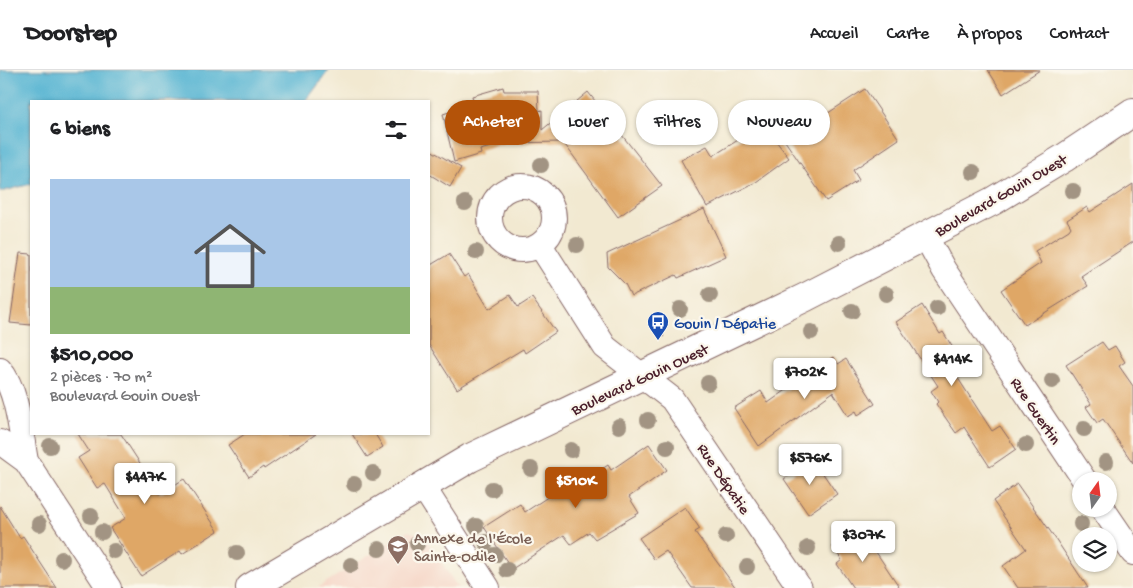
<!DOCTYPE html>
<html lang="fr">
<head>
<meta charset="utf-8">
<style>
	:root { --surface:#fff; --page:#f6f6f6; --text:#202124; --muted:#757577; --line:#e0e0e0; --accent:#b45309 }
	body { margin:0; font-family:"Gochi Hand",sans-serif; background:var(--page); color:var(--text); height:100vh; display:flex; flex-direction:column; font-size:19px; white-space:nowrap }
	* { box-sizing:border-box; margin:0 }
	p { font-size:16px; color:var(--muted) }
	.icon { flex:none; width:28px; height:28px; fill:none; stroke:currentColor; stroke-width:2; stroke-linecap:round; stroke-linejoin:round }
	.map { position:relative; flex:1; overflow:hidden }
	.details { position:absolute; left:30px; top:30px; width:400px; height:335px; display:flex; flex-direction:column; background:var(--surface); border-radius:0px; box-shadow:0 1px 4px #0004 }
	.details>* { flex:none }
	.hud { position:absolute; left:445px; top:30px; width:475px; height:45px; display:flex; gap:10px }
	.needle { width:32px; rotate:14deg }
	.controls { position:absolute; left:1072px; top:402px; display:grid; gap:10px }
	.controls a { display:grid; place-items:center; width:45px; height:45px; border-radius:50%; background:var(--surface); box-shadow:0 1px 4px #0004; font-size:25px }
	.price { position:absolute; translate:-50% -42px; padding:0 11px; border-radius:5px; background:#fff; color:#222; font-size:16px; line-height:32px; filter:drop-shadow(0 1px 2px #0008) }
	.price::after { content:''; position:absolute; left:50%; top:30px; width:15px; height:11px; margin-left:-8px; background:inherit; clip-path:polygon(0 0,100% 0,50% 100%) }
	.price.selected { background:var(--accent); color:#fff }
	ul { padding:0; list-style:none }
	li { display:grid; align-content:center; gap:10px; height:265px; padding:0 20px }
	li+li { border-top:1px solid var(--line) }
	li span { display:grid; place-items:center; height:155px; border-radius:0px; color:#555 }
	li>.icon { margin-inline-start:auto }
	span .icon { width:90px; height:90px; fill:#fffc; stroke-width:1 }
	li b { font-size:21px }
	h2 { display:flex; justify-content:space-between; align-items:center; height:60px; padding:0 20px; font-size:21px }
	.pill { padding:0 18px; border-radius:22px; background:var(--surface); box-shadow:0 1px 4px #0004; font-size:18px; line-height:45px }
	.pill.selected { background:var(--accent); color:#fff }
	header { display:flex; align-items:center; gap:30px; box-sizing:border-box; height:70px; padding:0 25px; background:var(--surface); border-bottom:1px solid var(--line) }
	header strong { font-size:24px }
	nav { display:flex; gap:28px; margin-inline-start:auto; font-size:18px }
	.map>svg:first-child { display:block }
	.built { fill:#f5d2c2 }
	.water { fill:#53b3d2; stroke:#4e697e }
	.building { fill:#dfa766 }
	.lines { fill:none; stroke-linecap:round; stroke-linejoin:round }
	.minor-casing { stroke:#856665; stroke-width:26 }
	.tertiary-casing { stroke:#856665; stroke-width:30 }
	.path { stroke:#856665; stroke-width:3; stroke-dasharray:4 4; stroke-linecap:butt }
	.minor { stroke:#fff; stroke-width:24 }
	.tertiary { stroke:#fff; stroke-width:28 }
	.tree { fill:#a29483 }
	.labels { text-anchor:middle; stroke-width:4.5; stroke-linejoin:round; paint-order:stroke }
	.street-label { font-size:16px; fill:#4a1f2b; stroke:#fbf7ec }
	.transit-label { font-size:16px; fill:#164399; stroke:#fbf7ec; text-anchor:start }
	.education-label { font-size:16px; fill:#785e54; stroke:#fbf7ec; text-anchor:start }
</style>
</head>
<body>
<header>
<strong>Doorstep</strong>
<nav><a>Accueil</a><a>Carte</a><a>À propos</a><a>Contact</a></nav>
</header>
<div class="map">
<svg width="1133" height="518" viewBox="0 0 1133 518">
	<rect width="100%" height="100%" fill="#fbf7ec"/>
	<filter id="ink" filterUnits="userSpaceOnUse"><feTurbulence type="fractalNoise" baseFrequency=".02" numOctaves="2"/><feDisplacementMap in="SourceGraphic" scale="10" xChannelSelector="R" yChannelSelector="G"/><feConvolveMatrix kernelMatrix="1 2 1 2 8 2 1 2 1" color-interpolation-filters="sRGB"/></filter>
	<filter id="wash" filterUnits="userSpaceOnUse"><feTurbulence type="fractalNoise" baseFrequency=".0096" numOctaves="4" result="noise"/><feDisplacementMap in="SourceGraphic" scale="20" xChannelSelector="R" yChannelSelector="G"/><feGaussianBlur stdDeviation="1.12" result="paint"/><feColorMatrix in="noise" values="0 0 0 0 0 0 0 0 0 0 0 0 0 0 0 0 0 1.4 0 .05"/><feComposite in="paint" operator="in"/></filter>
	<g filter="url(#wash)">
		<rect width="100%" height="100%" fill="#f2e9d1"/>
		<path class="built" d="M 408,461 L 418,464 L 427,471 L 458,518 L 317,518 Z"/>
		<path class="water" d="M 0,0 L 329,0 L 306,31 L 31,31 L 31,114 L 0,122 Z"/>
		<g id="blocks">
			<path class="building" d="M 988,0 L 1040,0 L 1003,24 Z
				M 503,17 L 504,21 L 538,21 L 539,41 L 542,40 L 542,60 L 588,22 L 662,116 L 618,147 L 563,72 L 505,73 L 480,80 L 481,84 L 454,92 L 443,44 L 474,34 L 472,26 Z
				M 865,19 L 899,69 L 853,100 L 859,110 L 826,131 L 785,71 Z
				M 763,54 L 789,88 L 756,112 L 707,137 L 681,90 L 707,76 L 713,86 Z
				M 429,79 L 461,98 L 450,117 L 429,104 Z
				M 1133,114 L 1133,172 L 1081,206 L 1088,216 L 1025,255 L 1001,220 L 1041,193 L 1035,181 L 1069,160 L 1071,157 L 1067,150 L 1087,137 L 1090,142 Z
				M 704,139 L 726,186 L 678,208 L 676,205 L 631,226 L 625,214 L 608,197 L 607,184 Z
				M 20,183 L 31,184 L 31,255 L 10,253 Z
				M 449,184 L 464,207 L 468,204 L 489,239 L 510,225 L 518,237 L 532,228 L 556,262 L 525,283 L 523,279 L 457,319 L 429,275 L 429,196 Z
				M 922,235 L 940,264 L 943,262 L 953,278 L 943,285 L 992,361 L 1000,356 L 1016,379 L 990,397 L 964,357 L 956,363 L 936,334 L 938,332 L 931,321 L 938,316 L 896,252 Z
				M 1102,272 L 1108,280 L 1115,276 L 1125,292 L 1119,296 L 1133,316 L 1133,393 L 1103,349 L 1097,353 L 1086,337 L 1091,334 L 1066,295 Z
				M 833,287 L 838,294 L 846,289 L 875,334 L 858,345 L 856,341 L 848,346 L 833,322 L 759,376 L 734,338 L 761,321 L 768,333 Z
				M 78,364 L 121,364 L 160,424 L 184,409 L 218,461 L 182,484 L 180,481 L 141,506 L 110,458 L 126,448 L 105,414 L 97,418 L 78,388 L 89,381 Z
				M 245,364 L 316,364 L 264,399 L 263,397 L 249,407 L 228,375 Z
				M 352,364 L 375,364 L 383,377 L 367,387 Z
				M 649,374 L 667,400 L 629,427 L 639,443 L 595,469 L 589,462 L 571,474 L 564,465 L 512,499 L 484,457 L 520,434 L 525,442 L 578,407 L 582,413 L 608,395 L 611,400 Z
				M 813,389 L 837,424 L 808,444 L 784,409 Z
				M 1017,414 L 1055,468 L 1088,518 L 1018,518 L 1003,496 L 1026,479 L 993,431 Z
				M 0,436 L 20,468 L 23,466 L 57,518 L 0,518 Z
				M 685,437 L 700,459 L 695,462 L 736,518 L 692,518 L 666,481 L 654,489 L 639,468 Z
				M 859,457 L 878,485 L 900,518 L 853,518 L 837,494 L 842,490 L 832,476 Z"/>
		</g>
	</g>
	<g filter="url(#ink)">
		<use href="#blocks" fill-opacity="0" stroke="#856665" stroke-width="1"/>
		<g class="lines">
			<g class="minor-casing">
				<path id="minor" d="M490 148a32 32 0 1 1 64 0a32 32 0 1 1-64 0Z
					M 926,167 L 944,200 L 1085,411
					M 540,175 L 605,277 L 672,329 L 800,518
					M 0,300 C 18,320 21,365 26,391
					M 0,372 L 26,391 L 109,518
					M 422,415 L 488,518
					M 1103,439 L 1133,483"/>
			</g>
			<g class="tertiary-casing">
				<path id="tertiary" d="M 250,518 L 470,388 L 806,227 L 993,131 L 1064,88 L 1133,42"/>
			</g>
			<path class="path" d="M 679,249 L 682,258
				M 659,256 L 663,268"/>
			<use href="#minor" class="minor"/>
			<use href="#tertiary" class="tertiary"/>
		</g>
		<g class="tree">
			<circle cx="541" cy="95" r="8"/>
			<circle cx="973" cy="102" r="8"/>
			<circle cx="1073" cy="121" r="8"/>
			<circle cx="465" cy="133" r="8"/>
			<circle cx="839" cy="173" r="8"/>
			<circle cx="577" cy="175" r="8"/>
			<circle cx="476" cy="182" r="8"/>
			<circle cx="886" cy="224" r="8"/>
			<circle cx="710" cy="225" r="8"/>
			<circle cx="937" cy="238" r="8"/>
			<circle cx="680" cy="239" r="8"/>
			<circle cx="852" cy="241" r="8"/>
			<circle cx="811" cy="262" r="8"/>
			<circle cx="1052" cy="311" r="8"/>
			<circle cx="708" cy="313" r="8"/>
			<circle cx="648" cy="350" r="8"/>
			<circle cx="619" cy="356" r="8"/>
			<circle cx="1084" cy="359" r="8"/>
			<circle cx="1026" cy="375" r="8"/>
			<circle cx="50" cy="376" r="8"/>
			<circle cx="667" cy="377" r="8"/>
			<circle cx="571" cy="380" r="8"/>
			<circle cx="1106" cy="392" r="8"/>
			<circle cx="531" cy="399" r="8"/>
			<circle cx="373" cy="403" r="8"/>
			<circle cx="354" cy="414" r="8"/>
			<circle cx="492" cy="419" r="8"/>
			<circle cx="91" cy="446" r="8"/>
			<circle cx="39" cy="454" r="8"/>
			<circle cx="1081" cy="454" r="8"/>
			<circle cx="476" cy="456" r="8"/>
			<circle cx="102" cy="462" r="8"/>
			<circle cx="726" cy="466" r="8"/>
			<circle cx="486" cy="472" r="8"/>
			<circle cx="417" cy="474" r="8"/>
			<circle cx="808" cy="478" r="8"/>
			<circle cx="379" cy="479" r="8"/>
			<circle cx="114" cy="481" r="8"/>
			<circle cx="237" cy="483" r="8"/>
			<circle cx="495" cy="485" r="8"/>
			<circle cx="62" cy="489" r="8"/>
			<circle cx="351" cy="495" r="8"/>
			<circle cx="747" cy="497" r="8"/>
			<circle cx="507" cy="500" r="8"/>
		</g>
	</g>
	<defs>
		<g id="bus-pin" transform="scale(1.125)"><path d="M0 17L-7.5 6A9.5 9.5 0 1 1 7.5 6Z" fill="#1a4fb4" stroke="#fbf7ec"/><path d="M-5-6H5V4H4V6H2V4H-2V6H-4V4H-5ZM-3.5-4V0h7V-4ZM-3.5 1.2v1.5H-2V1.2ZM2 1.2v1.5H3.5V1.2Z" fill="#fff"/></g>
		<g id="school-pin" transform="scale(1.125)"><path d="M0 17L-7.5 6A9.5 9.5 0 1 1 7.5 6Z" fill="#8d6e63" stroke="#fbf7ec"/><path d="M0-5L7-2L0 1L-7-2ZM-4 1L0 2.5L4 1V4Q0 6-4 4Z" fill="#fff"/></g>
	</defs>
	<g fill-rule="evenodd">
		<use href="#bus-pin" x="658" y="252"/>
		<use href="#school-pin" x="398" y="476"/>
	</g>
	<g class="labels">
		<g class="street-label">
			<text transform="translate(1000 124) rotate(-30)" y="6">Boulevard Gouin Ouest</text>
			<text transform="translate(639 308) rotate(-25)" y="6">Boulevard Gouin Ouest</text>
			<text transform="translate(1037 340) rotate(56)" y="6">Rue Guertin</text>
			<text transform="translate(725 408) rotate(56)" y="6">Rue Dépatie</text>
		</g>
		<g class="transit-label">
			<text x="674" y="258">Gouin / Dépatie</text>
		</g>
		<g class="education-label">
			<text x="414" y="473">Annexe de l'École<tspan x="414" dy="18">Sainte-Odile</tspan></text>
		</g>
	</g>
</svg>
<div class="controls">
<a><svg class="needle" viewBox="-14 -14 28 28"><path d="M0-13l5 13h-10z" fill="#e53935"/><path d="M0 13l5-13h-10z" fill="#757577"/></svg></a>
<a><svg class="icon" aria-label="layers" viewBox="0 0 24 24"><path d="M12 4l9 5-9 5-9-5zM3 14l9 5 9-5"/></svg></a>
</div>
<b class="price" style="left:952px;top:317px">$414K</b>
<b class="price" style="left:805px;top:330px">$702K</b>
<b class="price" style="left:810px;top:416px">$576K</b>
<b class="price" style="left:145px;top:435px">$447K</b>
<b class="price selected" style="left:576px;top:439px">$510K</b>
<b class="price" style="left:863px;top:493px">$307K</b>
<div class="hud">
<a class="pill selected">Acheter</a>
<a class="pill">Louer</a>
<a class="pill">Filtres</a>
<a class="pill">Nouveau</a>
</div>
<section class="details">
<h2>6 biens<svg class="icon" aria-label="filters" viewBox="0 0 24 24"><path d="M4 7h16M4 17h16"/><circle cx="9" cy="7" r="2"/><circle cx="15" cy="17" r="2"/></svg></h2>
<ul>
<li><span style="background:linear-gradient(#a9c7e8 70%,#8fb573 0)"><svg class="icon" aria-label="home" viewBox="0 0 24 24"><path d="M3 11l9-7 9 7M6 9v11h12V9"/></svg></span><div><b>$510,000</b><p>2 pièces · 70 m²</p><p>Boulevard Gouin Ouest</p></div></li>
</ul>
</section>
</div>
</body>
</html>
